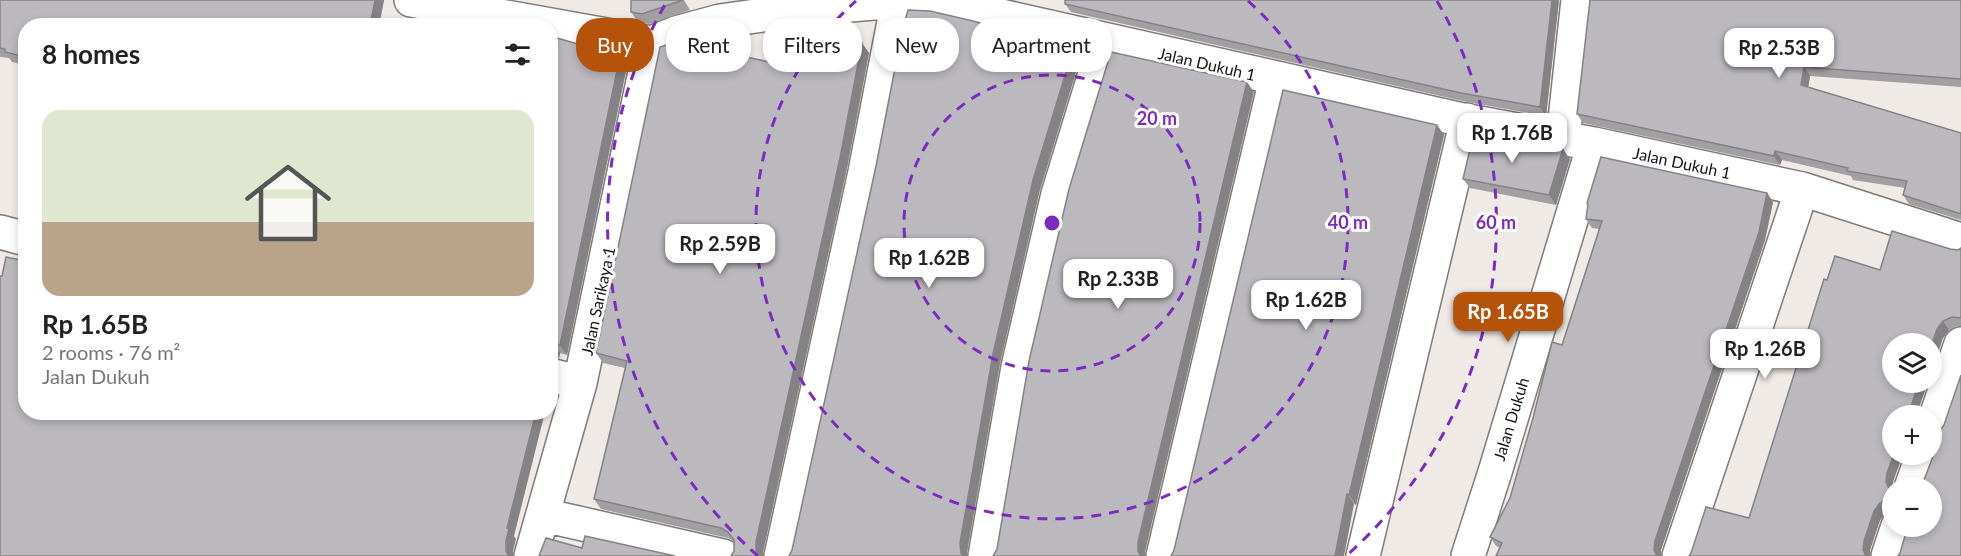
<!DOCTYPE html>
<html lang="en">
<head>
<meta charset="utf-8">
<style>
	:root { --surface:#fff; --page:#f2f2f2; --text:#222; --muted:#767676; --accent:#b45309 }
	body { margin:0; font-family:Lato,sans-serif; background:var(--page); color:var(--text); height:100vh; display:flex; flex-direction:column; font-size:22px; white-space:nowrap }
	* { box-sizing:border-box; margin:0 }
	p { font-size:20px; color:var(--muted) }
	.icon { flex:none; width:33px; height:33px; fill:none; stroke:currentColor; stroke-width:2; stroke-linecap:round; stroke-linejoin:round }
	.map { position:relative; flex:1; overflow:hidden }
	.details { position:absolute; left:18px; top:18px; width:540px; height:402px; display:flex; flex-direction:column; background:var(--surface); border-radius:24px; box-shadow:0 3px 9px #0003 }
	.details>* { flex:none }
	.guide { position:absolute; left:576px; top:18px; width:570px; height:54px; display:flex; gap:12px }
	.fabs { position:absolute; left:1882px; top:333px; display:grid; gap:12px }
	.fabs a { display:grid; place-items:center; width:60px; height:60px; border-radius:50%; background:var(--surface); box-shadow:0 3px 9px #0003; font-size:30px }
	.price { position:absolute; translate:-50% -51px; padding:0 14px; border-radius:12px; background:#fff; color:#222; font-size:20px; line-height:39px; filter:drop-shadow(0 2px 3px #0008) }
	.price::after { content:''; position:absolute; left:50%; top:36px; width:18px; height:14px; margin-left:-9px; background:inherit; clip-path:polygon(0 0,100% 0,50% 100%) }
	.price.selected { background:var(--accent); color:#fff }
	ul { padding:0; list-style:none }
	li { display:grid; align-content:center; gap:12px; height:318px; padding:0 24px }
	li span { display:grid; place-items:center; height:186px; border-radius:18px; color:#555 }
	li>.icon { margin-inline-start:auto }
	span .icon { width:108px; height:108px; fill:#fffc; stroke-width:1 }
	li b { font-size:26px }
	h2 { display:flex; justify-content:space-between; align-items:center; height:72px; padding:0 24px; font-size:26px }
	.pill { padding:0 21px; border-radius:24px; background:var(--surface); box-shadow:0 3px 9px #0003; font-size:21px; line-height:54px }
	.pill.selected { background:var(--accent); color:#fff }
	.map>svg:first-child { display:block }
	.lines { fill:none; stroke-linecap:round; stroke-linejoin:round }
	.minor-casing { stroke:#7f7b78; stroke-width:36 }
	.minor { stroke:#fff; stroke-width:33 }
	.wall { fill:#a29fa3 }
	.shaded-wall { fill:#848285 }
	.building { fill:#bcb9be; stroke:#848285; stroke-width:1.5 }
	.ring { fill:none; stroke:#7b2cbf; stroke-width:3; stroke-dasharray:10 8 }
	.labels { text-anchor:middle; stroke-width:6; stroke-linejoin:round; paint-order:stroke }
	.street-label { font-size:16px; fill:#151312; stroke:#fff }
	.centre { fill:#7b2cbf; stroke:#fff; stroke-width:3 }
	.ring-label { font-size:18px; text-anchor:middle; font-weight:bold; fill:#7b2cbf; stroke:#fff; stroke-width:6; stroke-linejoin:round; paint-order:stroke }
</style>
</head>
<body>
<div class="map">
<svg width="1961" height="556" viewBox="0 0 1961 556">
	<rect width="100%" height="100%" fill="#f0eae7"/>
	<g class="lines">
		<g class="minor-casing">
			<path id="minor" d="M 411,0 L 651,43 L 676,33 L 720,21 L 814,8 L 898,1 L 939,2 L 1463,120 L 1594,144 L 1802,189 L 1961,240
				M 1563,138 L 1578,0
				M 0,232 L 26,239
				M 550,375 L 580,383
				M 1932,428 L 1961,344
				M 1911,488 L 1923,454
				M 543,515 L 723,556
				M 531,556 L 580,383 L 651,43
				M 781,556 L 865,172 L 898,1
				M 985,556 L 1018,367 L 1058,194 L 1105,41
				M 1163,556 L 1276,79
				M 1363,556 L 1467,120
				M 1468,556 L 1495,472 L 1594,144
				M 1679,556 L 1802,189
				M 1888,556 L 1898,526"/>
		</g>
		<use href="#minor" class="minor"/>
	</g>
	<path class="wall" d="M 0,0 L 384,0 L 379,26 L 26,26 L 26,65 L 12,62 L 9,58 L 0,57 Z
		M 684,0 L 690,10 L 649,24 L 638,22 L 631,12 Z
		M 1559,0 L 1546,116 L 1467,102 L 1071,12 L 1065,4 Z
		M 1961,0 L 1961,87 L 1810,76 L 1808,87 L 1961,133 L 1961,220 L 1909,204 L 1903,195 L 1905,188 L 1853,180 L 1851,176 L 1782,160 L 1780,165 L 1583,123 L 1577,114 Z
		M 696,35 L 703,45 L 703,47 L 792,67 L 862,43 L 869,53 L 847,168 L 763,552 L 734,551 L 734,541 L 728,538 L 601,509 L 594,499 L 625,368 L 603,363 L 596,353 Z
		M 550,36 L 620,56 L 627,66 L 567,355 L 560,353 L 559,358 L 550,357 Z
		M 1437,125 L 1444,135 L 1356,505 L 1354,504 L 1171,556 Z
		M 1570,159 L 1556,205 L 1470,188 L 1463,179 Z
		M 1767,193 L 1773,202 L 1765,240 L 1661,550 L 1500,548 L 1496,546 L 1490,537 L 1510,498 L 1562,345 L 1599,229 L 1592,228 L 1586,219 L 1588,205 L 1587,203 Z
		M 1961,248 L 1961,326 L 1958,326 L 1949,330 L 1943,338 L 1893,382 L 1928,382 L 1916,416 L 1893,416 L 1893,508 L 1886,512 L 1880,520 L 1870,550 L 1870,556 L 1689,556 L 1749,518 L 1827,280 L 1880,270 L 1950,249 L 1958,250 Z"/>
	<path class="shaded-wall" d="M 375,0 L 384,0 L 379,26 L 370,26 Z
		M 1552,0 L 1559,0 L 1546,116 L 1540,107 Z
		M 696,35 L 703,45 L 703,55 L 696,46 Z
		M 862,43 L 869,53 L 847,168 L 763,552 L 763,556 L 759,556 L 756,551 L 756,542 Z
		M 1075,43 L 1082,53 L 1040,190 L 1000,364 L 967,553 L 967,556 L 963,556 L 961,553 L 960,543 L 993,354 L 1033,180 Z
		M 620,56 L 627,66 L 567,355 L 560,345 Z
		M 1804,67 L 1810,76 L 1807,94 L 1801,85 Z
		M 1247,82 L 1254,92 L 1145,552 L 1145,556 L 1141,556 L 1138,551 L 1138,542 Z
		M 1437,125 L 1444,135 L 1356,505 L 1349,495 Z
		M 1563,149 L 1570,159 L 1556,205 L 1549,195 Z
		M 1775,151 L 1782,160 L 1780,165 L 1774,156 Z
		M 1767,193 L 1773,202 L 1765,240 L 1661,550 L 1661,556 L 1657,556 L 1654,550 L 1655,541 Z
		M 1943,321 L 1949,330 L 1943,338 L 1932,371 L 1932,344 L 1937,329 Z
		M 553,343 L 560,353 L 559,358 L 552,348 Z
		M 1919,382 L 1928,382 L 1916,416 L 1908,416 Z
		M 536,412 L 545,412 L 514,536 L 516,539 L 513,551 L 513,556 L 509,556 L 506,551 L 507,528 Z
		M 1894,454 L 1903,454 L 1893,482 L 1893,495 L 1886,482 L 1887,473 Z
		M 1347,494 L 1354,504 L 1344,556 L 1335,556 Z
		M 1880,503 L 1886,512 L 1880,520 L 1870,550 L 1870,556 L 1866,556 L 1863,550 L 1864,541 L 1874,511 Z"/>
	<path class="building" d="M 0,0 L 375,0 L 370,26 L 26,26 L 26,57 L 5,52 L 5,49 L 0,48 Z
		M 631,0 L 683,0 L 642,14 L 631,12 Z
		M 1065,0 L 1552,0 L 1540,107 L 1461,93 L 1065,4 Z
		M 1590,0 L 1961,0 L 1961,79 L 1804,67 L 1801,85 L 1961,133 L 1961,214 L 1903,195 L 1907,181 L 1847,171 L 1848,168 L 1775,151 L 1774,156 L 1577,114 Z
		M 908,10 L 930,11 L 973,21 L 1054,44 L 1055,39 L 1075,43 L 1033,180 L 993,354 L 960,543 L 961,553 L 963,556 L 789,556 L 792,550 L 876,166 L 903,27 Z
		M 802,28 L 862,43 L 840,158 L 756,542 L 756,551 L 759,556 L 731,556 L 734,551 L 734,540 L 728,532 L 721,528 L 594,499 L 627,361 L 596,353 L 660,47 L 696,35 L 696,46 L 792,67 Z
		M 550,36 L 620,56 L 560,345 L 553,343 L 552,348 L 550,348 Z
		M 1111,52 L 1247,82 L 1138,542 L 1138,551 L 1141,556 L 993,556 L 997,549 L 1029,361 L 1069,189 Z
		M 1283,90 L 1437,125 L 1349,495 L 1347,494 L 1335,556 L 1171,556 L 1174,550 Z
		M 1474,132 L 1563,149 L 1549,195 L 1463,179 Z
		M 1601,157 L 1767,193 L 1759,232 L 1655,541 L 1654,550 L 1657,556 L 1496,556 L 1502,543 L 1490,537 L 1510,498 L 1533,418 L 1552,342 L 1562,345 L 1602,221 L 1586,219 L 1588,204 L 1587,203 Z
		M 1892,231 L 1950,249 L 1958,250 L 1961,248 L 1961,318 L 1952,317 L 1943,321 L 1937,329 L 1932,344 L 1893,344 L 1893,382 L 1919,382 L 1908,416 L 1893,416 L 1894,454 L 1887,473 L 1886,482 L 1890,491 L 1893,493 L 1893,499 L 1889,499 L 1880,503 L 1874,511 L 1864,541 L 1863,550 L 1866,556 L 1689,556 L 1691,553 L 1706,507 L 1749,518 L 1824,279 L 1827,280 L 1835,256 L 1880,270 Z
		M 6,257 L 26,261 L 26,412 L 536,412 L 507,528 L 509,529 L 506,541 L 506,551 L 509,556 L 0,556 L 0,276 L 2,276 Z
		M 1961,375 L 1961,556 L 1898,556 L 1900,553 L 1908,526 L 1932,526 L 1932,488 L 1921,488 L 1935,451 L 1935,442 L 1933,436 L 1938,433 L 1944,425 Z
		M 585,536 L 675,556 L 539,556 L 546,538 L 582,548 Z"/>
	<g class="ring">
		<circle cx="1052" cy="223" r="148"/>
		<path d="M1248 1A296 296 0 1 1 856 1"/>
		<path d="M758 556A444 444 0 0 1 667 1M1437 1A444 444 0 0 1 1346 556"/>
	</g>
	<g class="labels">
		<g class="street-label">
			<text transform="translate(1207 64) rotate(13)" y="6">Jalan Dukuh 1</text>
			<text transform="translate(1682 163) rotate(12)" y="6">Jalan Dukuh 1</text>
			<text transform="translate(598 301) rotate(-78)" y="6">Jalan Sarikaya 1</text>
			<text transform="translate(1511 419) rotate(-73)" y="6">Jalan Dukuh</text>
		</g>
	</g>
	<circle cx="1052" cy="223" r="9" class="centre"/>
	<g class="ring-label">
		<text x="1157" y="125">20 m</text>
		<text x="1348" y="229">40 m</text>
		<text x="1496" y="229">60 m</text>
	</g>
</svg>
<div class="fabs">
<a><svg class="icon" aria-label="layers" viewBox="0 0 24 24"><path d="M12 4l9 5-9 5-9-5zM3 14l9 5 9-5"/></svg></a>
<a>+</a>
<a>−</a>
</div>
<b class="price" style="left:1779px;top:79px">Rp 2.53B</b>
<b class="price" style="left:1512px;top:164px">Rp 1.76B</b>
<b class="price" style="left:720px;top:275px">Rp 2.59B</b>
<b class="price" style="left:929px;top:289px">Rp 1.62B</b>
<b class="price" style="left:1118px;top:310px">Rp 2.33B</b>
<b class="price" style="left:1306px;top:331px">Rp 1.62B</b>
<b class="price selected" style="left:1508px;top:343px">Rp 1.65B</b>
<b class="price" style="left:1765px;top:380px">Rp 1.26B</b>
<div class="guide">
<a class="pill selected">Buy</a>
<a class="pill">Rent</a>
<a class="pill">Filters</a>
<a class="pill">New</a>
<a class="pill">Apartment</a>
</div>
<section class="details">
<h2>8 homes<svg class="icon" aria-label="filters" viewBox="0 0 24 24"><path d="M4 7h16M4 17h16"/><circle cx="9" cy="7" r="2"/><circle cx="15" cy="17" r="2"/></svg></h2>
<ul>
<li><span style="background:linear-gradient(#dfe7d0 60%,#b9a48a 0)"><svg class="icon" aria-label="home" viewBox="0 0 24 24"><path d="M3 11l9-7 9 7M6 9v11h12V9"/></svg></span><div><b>Rp 1.65B</b><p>2 rooms · 76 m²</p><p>Jalan Dukuh</p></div></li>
</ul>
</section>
</div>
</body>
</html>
